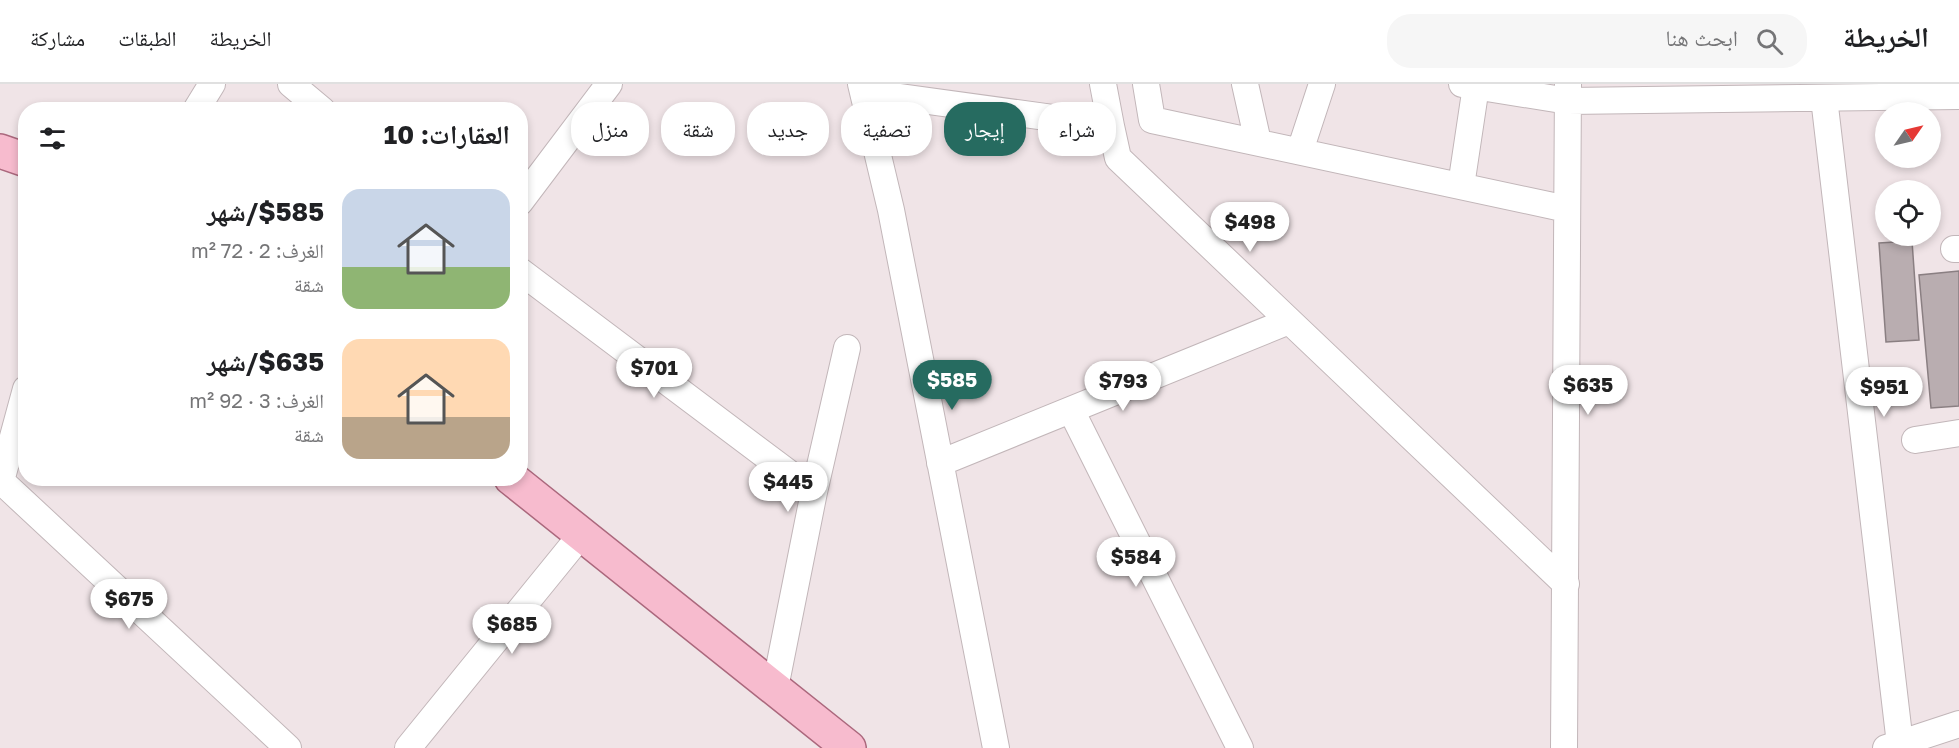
<!DOCTYPE html>
<html lang="ar">
<head>
<meta charset="utf-8">
<style>
	:root { --surface:#fff; --page:#f6f6f6; --text:#202124; --muted:#757577; --line:#e0e0e0; --accent:#266b60 }
	body { margin:0; font-family:"Golos Text","Noto Naskh Arabic",sans-serif; background:var(--page); color:var(--text); direction:rtl; height:100vh; display:flex; flex-direction:column; font-size:22px; white-space:nowrap }
	* { box-sizing:border-box; margin:0 }
	p { font-size:20px; color:var(--muted) }
	.icon { flex:none; width:33px; height:33px; fill:none; stroke:currentColor; stroke-width:2; stroke-linecap:round; stroke-linejoin:round }
	.map { position:relative; flex:1; overflow:hidden; direction:ltr }
	.sheet { position:absolute; left:18px; top:18px; width:510px; height:384px; display:flex; flex-direction:column; background:var(--surface); border-radius:24px; box-shadow:0 3px 9px #0003; direction:rtl }
	.sheet>* { flex:none }
	.top-card { position:absolute; left:546px; top:18px; width:570px; height:54px; direction:rtl; display:flex; gap:12px }
	.needle { width:39px; rotate:56deg }
	.tools { position:absolute; left:1875px; top:18px; display:grid; gap:12px }
	.tools a { display:grid; place-items:center; width:66px; height:66px; border-radius:50%; background:var(--surface); box-shadow:0 3px 9px #0003; font-size:30px }
	.price { position:absolute; translate:-50% -51px; padding:0 14px; border-radius:21px; background:#fff; color:#222; font-size:20px; line-height:39px; filter:drop-shadow(0 2px 3px #0008) }
	.price::after { content:''; position:absolute; left:50%; top:36px; width:18px; height:14px; margin-left:-9px; background:inherit; clip-path:polygon(0 0,100% 0,50% 100%) }
	.price.selected { background:var(--accent); color:#fff }
	ul { padding:0; list-style:none }
	li { display:flex; align-items:center; gap:18px; height:150px; padding:0 18px }
	li span { display:grid; place-items:center; flex:none; width:168px; height:120px; border-radius:18px; color:#555 }
	li>.icon { margin-inline-start:auto }
	span .icon { width:72px; height:72px; fill:#fffc; stroke-width:1 }
	li b { font-size:26px }
	h2 { display:flex; justify-content:space-between; align-items:center; height:72px; padding:0 18px; font-size:26px }
	.tag { padding:0 21px; border-radius:24px; background:var(--surface); box-shadow:0 3px 9px #0003; font-size:21px; line-height:54px }
	.tag.selected { background:var(--accent); color:#fff }
	header { display:flex; align-items:center; gap:36px; box-sizing:border-box; height:84px; padding:0 30px; background:var(--surface); border-bottom:2px solid var(--line) }
	header strong { font-size:28px }
	nav { display:flex; gap:33px; margin-inline-start:auto; font-size:21px }
	.search { width:420px; height:54px; background:var(--page); display:flex; align-items:center; gap:15px; box-sizing:border-box; padding:0 21px; border-radius:24px; color:var(--muted); font-size:22px }
	.map>svg:first-child { display:block }
	.building { fill:#b9adb0; stroke:#8a7f82; stroke-width:1.5 }
	.lines { fill:none; stroke-linecap:round; stroke-linejoin:round }
	.minor-casing { stroke:#c2b6b9; stroke-width:28 }
	.primary-casing { stroke:#ab687d; stroke-width:36 }
	.minor { stroke:#fff; stroke-width:26 }
	.primary { stroke:#f7bbce; stroke-width:33 }
</style>
</head>
<body>
<header>
<strong>الخريطة</strong>
<div class="search"><svg class="icon" aria-label="search" viewBox="0 0 24 24"><circle cx="10" cy="10" r="6"/><path d="M15 15l6 6"/></svg>ابحث هنا</div>
<nav><a>الخريطة</a><a>الطبقات</a><a>مشاركة</a></nav>
</header>
<div class="map">
<svg width="1959" height="664" viewBox="0 0 1959 664">
	<rect width="100%" height="100%" fill="#f0e4e7"/>
	<path class="building" d="M 1912,157 L 1919,256 L 1886,258 L 1879,159 Z
		M 1959,187 L 1959,322 L 1931,324 L 1919,191 Z"/>
	<g class="lines">
		<g class="minor-casing">
			<path id="minor" d="M 291,0 L 322,26
				M 861,0 L 891,126 L 996,664
				M 1103,0 L 1111,42
				M 1146,0 L 1152,36 L 1567,125
				M 1245,0 L 1258,58
				M 1462,0 L 1568,17 L 1959,12
				M 863,8 L 1111,42 L 1118,74 L 1566,500
				M 1824,14 L 1900,660
				M 196,26 L 212,0
				M 1300,67 L 1322,0
				M 1461,102 L 1476,2
				M 520,118 L 609,0
				M 1954,165 L 1959,165
				M 520,187 L 814,408
				M 1071,326 L 1240,664
				M 1915,356 L 1959,349
				M 940,379 L 1289,237
				M 0,396 L 288,664
				M 1,397 L 26,305
				M 775,604 L 814,408 L 847,264
				M 408,664 L 581,451
				M 1564,664 L 1568,0
				M 1886,664 L 1959,640"/>
		</g>
		<g class="primary-casing">
			<path id="primary" d="M 0,67 L 26,76
				M 511,394 L 849,664"/>
		</g>
		<use href="#minor" class="minor"/>
		<use href="#primary" class="primary"/>
	</g>
</svg>
<div class="tools">
<a><svg class="needle" viewBox="-14 -14 28 28"><path d="M0-13l5 13h-10z" fill="#e53935"/><path d="M0 13l5-13h-10z" fill="#757577"/></svg></a>
<a><svg class="icon" aria-label="locate" viewBox="0 0 24 24"><circle cx="12" cy="12" r="6"/><path d="M12 2v4M12 18v4M2 12h4M18 12h4"/></svg></a>
</div>
<b class="price" style="left:1250px;top:169px">$498</b>
<b class="price" style="left:654px;top:315px">$701</b>
<b class="price selected" style="left:952px;top:327px">$585</b>
<b class="price" style="left:1123px;top:328px">$793</b>
<b class="price" style="left:1588px;top:332px">$635</b>
<b class="price" style="left:1884px;top:334px">$951</b>
<b class="price" style="left:788px;top:429px">$445</b>
<b class="price" style="left:1136px;top:504px">$584</b>
<b class="price" style="left:129px;top:546px">$675</b>
<b class="price" style="left:512px;top:571px">$685</b>
<div class="top-card">
<a class="tag">شراء</a>
<a class="tag selected">إيجار</a>
<a class="tag">تصفية</a>
<a class="tag">جديد</a>
<a class="tag">شقة</a>
<a class="tag">منزل</a>
</div>
<section class="sheet">
<h2>العقارات: 10<svg class="icon" aria-label="filters" viewBox="0 0 24 24"><path d="M4 7h16M4 17h16"/><circle cx="9" cy="7" r="2"/><circle cx="15" cy="17" r="2"/></svg></h2>
<ul>
<li><span style="background:linear-gradient(#c9d6e8 65%,#8fb573 0)"><svg class="icon" aria-label="home" viewBox="0 0 24 24"><path d="M3 11l9-7 9 7M6 9v11h12V9"/></svg></span><div><b>$585/شهر</b><p>الغرف: 2 · 72 m²</p><p>شقة</p></div></li>
<li><span style="background:linear-gradient(#ffd9b3 65%,#b9a48a 0)"><svg class="icon" aria-label="home" viewBox="0 0 24 24"><path d="M3 11l9-7 9 7M6 9v11h12V9"/></svg></span><div><b>$635/شهر</b><p>الغرف: 3 · 92 m²</p><p>شقة</p></div></li>
</ul>
</section>
</div>
</body>
</html>
